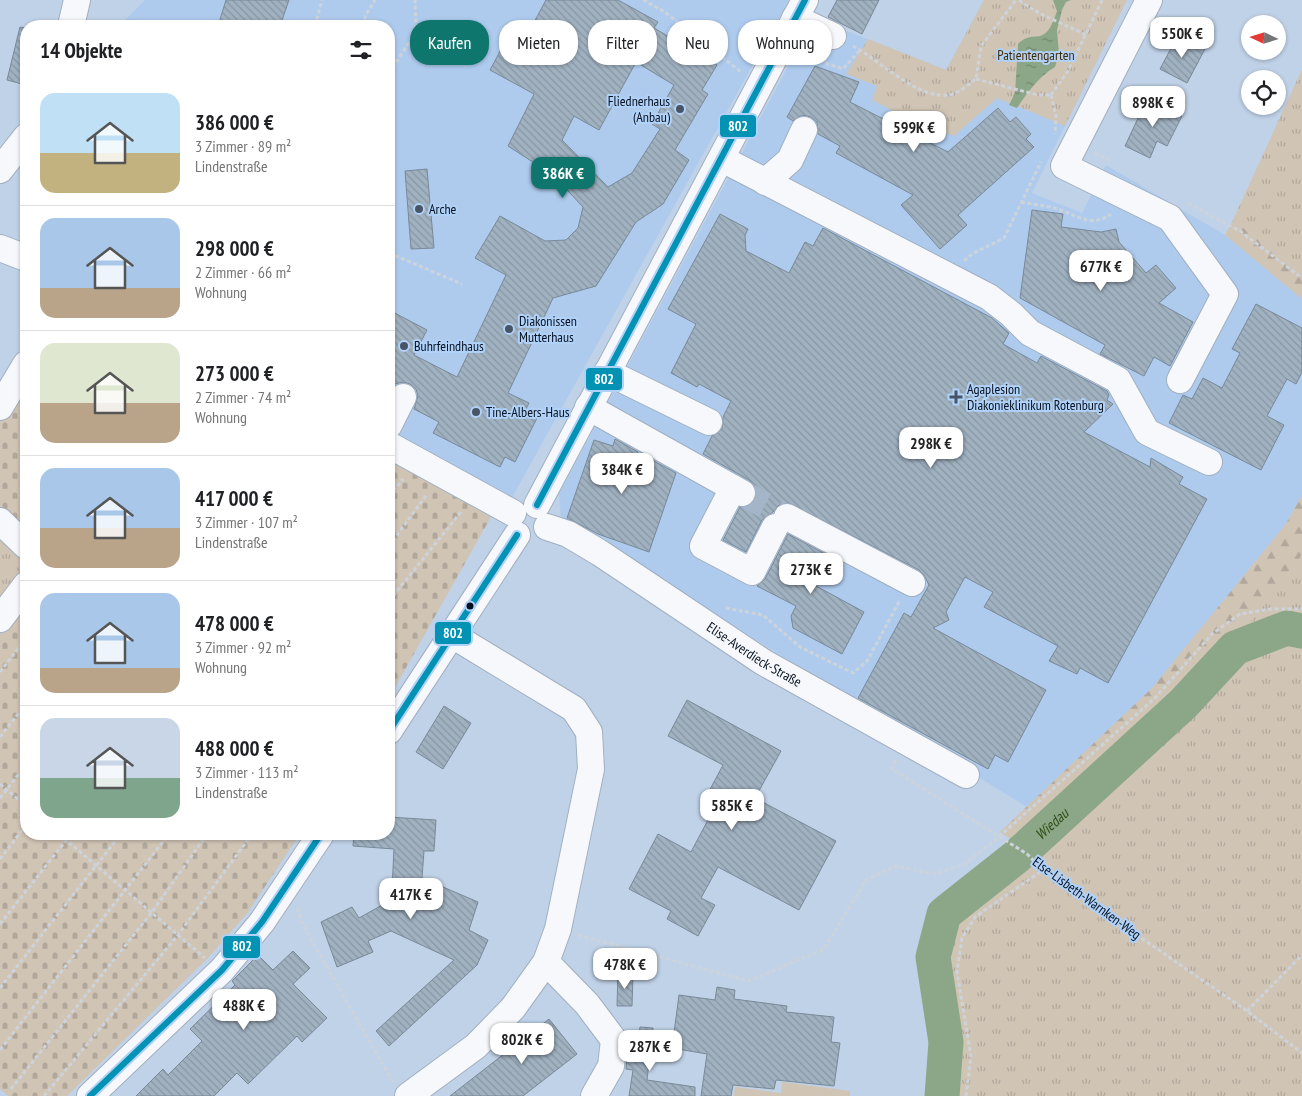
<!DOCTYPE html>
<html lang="de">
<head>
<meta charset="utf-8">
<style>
	:root { --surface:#fff; --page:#f6f6f6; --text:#202124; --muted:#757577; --line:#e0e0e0; --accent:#0f766e }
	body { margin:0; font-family:"PT Sans Narrow",sans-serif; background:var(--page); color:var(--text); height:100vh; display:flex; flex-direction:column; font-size:19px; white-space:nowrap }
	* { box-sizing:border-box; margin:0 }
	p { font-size:16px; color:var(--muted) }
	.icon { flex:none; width:28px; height:28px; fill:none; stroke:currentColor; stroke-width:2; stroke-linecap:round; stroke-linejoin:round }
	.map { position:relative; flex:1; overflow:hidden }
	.details { position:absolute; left:20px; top:20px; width:375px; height:820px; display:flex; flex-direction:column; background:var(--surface); border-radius:20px; box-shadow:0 1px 4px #0004 }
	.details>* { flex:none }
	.guide { position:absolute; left:410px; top:20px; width:475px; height:45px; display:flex; gap:10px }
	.needle { width:32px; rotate:274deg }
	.tools { position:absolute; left:1241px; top:15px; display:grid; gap:10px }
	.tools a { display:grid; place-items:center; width:45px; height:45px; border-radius:50%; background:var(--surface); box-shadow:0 1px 4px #0004; font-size:25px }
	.price { position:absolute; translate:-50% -42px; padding:0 11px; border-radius:10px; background:#fff; color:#222; font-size:16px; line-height:32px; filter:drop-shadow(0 1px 2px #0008) }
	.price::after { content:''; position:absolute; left:50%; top:30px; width:15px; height:11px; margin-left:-8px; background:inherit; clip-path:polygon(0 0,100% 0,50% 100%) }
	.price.selected { background:var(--accent); color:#fff }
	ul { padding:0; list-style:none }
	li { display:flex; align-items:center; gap:15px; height:125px; padding:0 20px }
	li+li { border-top:1px solid var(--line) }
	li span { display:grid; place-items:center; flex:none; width:140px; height:100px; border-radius:15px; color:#555 }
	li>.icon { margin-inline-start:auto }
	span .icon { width:60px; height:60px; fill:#fffc; stroke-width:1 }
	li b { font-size:21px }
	h2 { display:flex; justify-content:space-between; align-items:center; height:60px; padding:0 20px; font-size:21px }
	.pill { padding:0 18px; border-radius:20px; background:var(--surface); box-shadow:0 1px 4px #0004; font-size:18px; line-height:45px }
	.pill.selected { background:var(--accent); color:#fff }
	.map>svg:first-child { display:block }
	.built { fill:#aecbee }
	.green { fill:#d0c4b5 }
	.forest { fill:url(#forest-firs) }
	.cemetery { fill:url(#cemetery-stones) }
	.park { fill:url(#park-tufts) }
	.water { fill:url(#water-ripples) }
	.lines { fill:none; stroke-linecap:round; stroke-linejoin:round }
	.river { stroke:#8ca788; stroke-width:35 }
	.building { fill:url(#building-back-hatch); stroke:#788998; fill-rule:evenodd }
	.minor-tunnel { stroke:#a4b5ca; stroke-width:26; stroke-dasharray:26 13; stroke-linecap:butt }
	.minor-casing { stroke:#a1afc0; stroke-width:28 }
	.path { stroke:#cdd3da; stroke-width:3; stroke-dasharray:4 2.5; stroke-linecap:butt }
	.minor { stroke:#f6f8fc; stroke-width:26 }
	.bus-1-casing { stroke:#b0d1f8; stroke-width:10 }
	.bus-1 { stroke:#0192b4; stroke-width:6 }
	.poi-dot { fill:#485566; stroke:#b0d1f8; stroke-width:2 }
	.bus-dot { fill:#071220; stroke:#b0d1f8; stroke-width:2 }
	.labels { text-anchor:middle; stroke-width:4; stroke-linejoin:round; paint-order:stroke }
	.park-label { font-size:14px; fill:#452a00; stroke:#b0d1f8 }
	.poi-label { font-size:14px; fill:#071220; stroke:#b0d1f8; text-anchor:start }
	.street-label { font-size:14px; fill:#071220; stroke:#b0d1f8 }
	.water-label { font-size:15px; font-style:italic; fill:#304e15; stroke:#b0d1f8 }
	.line-badge { stroke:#b0d1f8; stroke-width:2 }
	.badge-label { font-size:14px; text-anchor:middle; font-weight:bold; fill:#fff }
</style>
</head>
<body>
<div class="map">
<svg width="1302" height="1096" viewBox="0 0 1302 1096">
	<defs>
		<pattern id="forest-firs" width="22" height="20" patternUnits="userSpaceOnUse" patternTransform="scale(1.25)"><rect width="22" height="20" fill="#d0c4b5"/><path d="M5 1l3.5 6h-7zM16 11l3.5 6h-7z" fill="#b1a79b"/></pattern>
		<pattern id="cemetery-stones" width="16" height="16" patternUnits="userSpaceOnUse" patternTransform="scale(1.25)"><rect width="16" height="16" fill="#d0c4b5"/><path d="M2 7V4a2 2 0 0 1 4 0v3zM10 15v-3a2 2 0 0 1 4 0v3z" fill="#b1a79b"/></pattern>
		<pattern id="park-tufts" width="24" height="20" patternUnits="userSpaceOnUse" patternTransform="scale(1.25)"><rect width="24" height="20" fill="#d0c4b5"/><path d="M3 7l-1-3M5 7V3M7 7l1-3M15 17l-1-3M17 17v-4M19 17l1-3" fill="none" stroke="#b1a79b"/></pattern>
		<pattern id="water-ripples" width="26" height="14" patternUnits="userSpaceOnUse" patternTransform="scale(1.25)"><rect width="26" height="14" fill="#8ca788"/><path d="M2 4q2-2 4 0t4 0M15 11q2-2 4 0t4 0" fill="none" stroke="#70876f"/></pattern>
		<pattern id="building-back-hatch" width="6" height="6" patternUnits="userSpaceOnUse" patternTransform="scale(1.25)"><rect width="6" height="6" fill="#a0b1c0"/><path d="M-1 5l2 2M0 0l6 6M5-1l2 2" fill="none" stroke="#8897a5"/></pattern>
	</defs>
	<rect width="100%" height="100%" fill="#c0d2e8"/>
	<path class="built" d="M 145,0 L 789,0 L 510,501 L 389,433 L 389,26 L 119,26 Z
		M 984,0 L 1127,0 L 1032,193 L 1082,213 L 1106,165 L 1225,235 L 1302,299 L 1302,495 L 1285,525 L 1152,688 L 1027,807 L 561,520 L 559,494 L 814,18 L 946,70 Z"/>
	<path class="green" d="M 782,1082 L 850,1091 L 850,1096 L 734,1096 L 735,1087 L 781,1093 Z"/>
	<path class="forest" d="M 1233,220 L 1302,273 L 1302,299 L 1225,235 Z
		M 1302,495 L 1302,1003 L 1047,864 L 1000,832 L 1152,688 L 1285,525 Z"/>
	<path class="cemetery" d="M 26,347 L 26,547 L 0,527 L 0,385 Z
		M 389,460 L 491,517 L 389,698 Z
		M 26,595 L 26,834 L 300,834 L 246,915 L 207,959 L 67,1096 L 8,1096 L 0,1089 L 0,629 Z"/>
	<path class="park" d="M 984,0 L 1127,0 L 1065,126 L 997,98 L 954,136 L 916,123 L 872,100 L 877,86 L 846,74 L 868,39 L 946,70 Z
		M 1302,69 L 1302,273 L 1233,220 Z
		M 0,527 L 26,547 L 26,595 L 0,629 Z
		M 1302,554 L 1302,1096 L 932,1096 L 935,1058 L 934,1019 L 925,982 L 924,938 L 935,907 L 1022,836 L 1161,708 L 1254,618 Z"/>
	<path class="water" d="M 1053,0 L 1071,0 L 1066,2 L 1062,10 L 1057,30 L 1059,54 L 1055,67 C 1038,77 1028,92 1017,108 L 1009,105 L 1015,93 L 1018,44 C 1035,27 1044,51 1057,11 Z"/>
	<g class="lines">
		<path class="river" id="s1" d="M 942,1096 L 946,1042 L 933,957 L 944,914 L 1016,857 L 1183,704 L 1235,648 L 1287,628 L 1302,631"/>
	</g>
	<path class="building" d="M 226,0 L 289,0 L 280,26 L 218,26 Z
		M 546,0 L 618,0 L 658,22 L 654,28 L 717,65 L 702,90 L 708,94 L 675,150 L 689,160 L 663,204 L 636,222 L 596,286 L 553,298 L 508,393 L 529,403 L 526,409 L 538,416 L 515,462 L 505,457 L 500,467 L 433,433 L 439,422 L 414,409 L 418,396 L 416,389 L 410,384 L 403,382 L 395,384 L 389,391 L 389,310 L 427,330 L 414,355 L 457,377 L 506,275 L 475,258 L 500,216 L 545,241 L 566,240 L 578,228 L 583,207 L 553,175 L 508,146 L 534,94 L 490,70 L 510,33 L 524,41 ZM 636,62 L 674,85 L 652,124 L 660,129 L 632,173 L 608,187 L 562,140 L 574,116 L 599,130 Z
		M 837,0 L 879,0 L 862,34 L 828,17 Z
		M 20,27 L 26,28 L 26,85 L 7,80 Z
		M 1178,35 L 1205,49 L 1187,83 L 1160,69 Z
		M 815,66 L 859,82 L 850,102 L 948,152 L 998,108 L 1010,122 L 1016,117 L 1031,134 L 1026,139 L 1034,147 L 958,215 L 967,225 L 940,249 L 901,205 L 913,195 L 836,153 L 840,146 L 818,134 L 817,122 L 811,117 L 802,115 L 793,121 L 787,117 Z
		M 1147,99 L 1182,116 L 1167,146 L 1157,141 L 1150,158 L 1125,146 Z
		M 427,169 L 434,248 L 411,249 L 405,171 Z
		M 1032,210 L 1063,214 L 1061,227 L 1101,232 L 1116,229 L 1119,242 L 1146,273 L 1156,265 L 1176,288 L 1159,303 L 1193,322 L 1170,366 L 1154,357 L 1144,376 L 1100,354 L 1105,345 L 1020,298 Z
		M 720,214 L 748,229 L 745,235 L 746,251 L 789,273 L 805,242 L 813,246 L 823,228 L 992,318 L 1009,333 L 1003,344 L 1037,363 L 1041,356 L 1107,391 L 1109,395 L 1107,400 L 1113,404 L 1084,432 L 1150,467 L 1151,458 L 1183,477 L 1179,484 L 1207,499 L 1108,683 L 1080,668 L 1077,674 L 1049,661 L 1058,646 L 984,607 L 993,592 L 965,577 L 946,612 L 949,620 L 933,628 L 1046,690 L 1008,762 L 995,755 L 988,769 L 858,698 L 904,613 L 911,617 L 929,585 L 924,575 L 919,570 L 787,502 L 779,505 L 773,512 L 762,520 L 746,552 L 723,540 L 740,507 L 750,506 L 755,500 L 757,492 L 755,485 L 749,480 L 703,454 L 712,436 L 722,429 L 723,417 L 731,401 L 699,384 L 697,387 L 671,373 L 696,324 L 668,309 Z
		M 1256,304 L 1302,328 L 1302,372 L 1296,384 L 1287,379 L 1267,416 L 1284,425 L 1261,470 L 1169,423 L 1183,395 L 1192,399 L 1203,378 L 1222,388 L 1240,353 L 1232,349 Z
		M 615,439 L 638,452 L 637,455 L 652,460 L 676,473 L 649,552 L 598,534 L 567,518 L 594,440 L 613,446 Z
		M 788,534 L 831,557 L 816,586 L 864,612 L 842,654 L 793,628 L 791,616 L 796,606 L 757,586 L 765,579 Z
		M 687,700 L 781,751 L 755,798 L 836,841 L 799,910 L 718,867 L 701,898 L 715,905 L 698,936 L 667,919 L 671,911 L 629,889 L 658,834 L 691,852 L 718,801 L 707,795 L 723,765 L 668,736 Z
		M 444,706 L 471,723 L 443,769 L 416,752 Z
		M 389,817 L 436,820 L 434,851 L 424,851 L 422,878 L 478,902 L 469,930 L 488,940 L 477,965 L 389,1046 L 376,1031 L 454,960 L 391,931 L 368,941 L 373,952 L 337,967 L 321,922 L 352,907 L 359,918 L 384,904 L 392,888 L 394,849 L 353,846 L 354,834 L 389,834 Z
		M 293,951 L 310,968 L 293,984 L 327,1018 L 302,1042 L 297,1036 L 248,1084 L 237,1073 L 214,1096 L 136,1096 L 163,1069 L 168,1075 L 202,1041 L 190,1029 L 235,985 L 232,981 L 258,955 L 273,970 Z
		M 618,973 L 633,974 L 632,1006 L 617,1006 Z
		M 717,987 L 735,990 L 734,999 L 787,1006 L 786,1012 L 834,1017 L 831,1042 L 840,1043 L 834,1086 L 776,1080 L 774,1089 L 733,1085 L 731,1096 L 701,1096 L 707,1054 L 672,1048 L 679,995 L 715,1000 Z
		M 549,1019 L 577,1054 L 523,1096 L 450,1096 Z
		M 640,1027 L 653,1028 L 647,1080 L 695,1087 L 695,1096 L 629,1096 L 633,1070 L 626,1069 L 628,1046 L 637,1047 Z"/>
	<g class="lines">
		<path class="minor-tunnel" d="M 742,493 L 787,517"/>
		<g class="minor-casing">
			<g id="minor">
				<path d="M 1149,0 L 1064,166 L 1170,218 L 1225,294 L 1180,380"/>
				<path d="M 795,18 L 833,36"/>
				<path d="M 71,26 L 77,0"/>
				<path d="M 722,159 L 989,297 L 1011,314 L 1030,333 L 1118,380 L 1147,432 L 1209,462"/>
				<path d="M 0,170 L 26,137"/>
				<path d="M 765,182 L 790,160 L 804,130"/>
				<path d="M 0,248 L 26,258"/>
				<path d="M 607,372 L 709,422"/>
				<path d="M 0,407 L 26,364"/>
				<path d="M 588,407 L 742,493"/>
				<path d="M 389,425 L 403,397"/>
				<path d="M 389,445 L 513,513"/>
				<path d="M 733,488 L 703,546 L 752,572 L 775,527"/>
				<path d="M 537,505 L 805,0"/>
				<path d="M 787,517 L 912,583"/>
				<path d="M 0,521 L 26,546"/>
				<path id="s2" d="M 547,527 L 568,534 L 600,553 L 763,662 L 966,775"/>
				<path d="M 0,619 L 26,585"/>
				<path d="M 389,731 L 517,535"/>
				<path d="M 546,962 L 587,1004 L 614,1040 L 611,1066 L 594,1096"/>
				<path d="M 90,1096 L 222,970 L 262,922 L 321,834"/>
				<path d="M 408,1096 L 476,1046 L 513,1008 L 546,962 L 558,929 L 591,769 L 589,732 L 574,709 L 452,635"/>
			</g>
		</g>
		<path class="path" d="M 643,0 L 665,12 L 741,72
			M 1019,0 C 1040,16 1063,23 1086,35
			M 315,26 L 322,0
			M 364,26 L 365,16 L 375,0
			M 853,46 C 880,60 920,103 953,94 C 962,91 969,84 976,79 L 981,46 L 1016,0
			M 824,57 L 825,63 L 843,69 L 860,50
			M 389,73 L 416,32 L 415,0
			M 976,79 L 1038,95 L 1051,95
			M 389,94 L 393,115
			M 1051,95 L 1056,116 L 1055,134
			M 1051,95 L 1068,71 L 1102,0
			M 1095,153 L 1110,161
			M 1021,202 C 1034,205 1048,205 1060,210 C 1078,216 1092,228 1111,214
			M 1188,203 L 1240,231 L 1302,278
			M 389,253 L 462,284
			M 964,261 L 972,254 L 1004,238 L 1041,162
			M 389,496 L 403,479
			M 389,546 L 427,494
			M 389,601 L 461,512
			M 726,608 L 763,615 L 800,647 L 853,673 L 867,661 L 900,600
			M 0,672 L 26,638
			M 0,737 L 26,704
			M 896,760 L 892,769 L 1027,854 L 1043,870 L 1247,1011 L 1302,1053
			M 0,784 L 26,806
			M 0,798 L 26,765
			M 59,834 L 205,958
			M 0,859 L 26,825
			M 297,908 L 304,927 L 393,1082
			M 0,924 L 71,834
			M 578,935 L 749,981 L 824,949 L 866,880 L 895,866 L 935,874 L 965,864 L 993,842 L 1155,698 L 1212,634 L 1240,614 L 1271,609 L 1302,609
			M 0,988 L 121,834
			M 1247,1011 L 1302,955
			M 0,1050 L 169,834
			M 11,1089 L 152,912 L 207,834
			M 44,1096 L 178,935 L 252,834
			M 966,1096 L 971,1056 L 957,972 L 962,938 L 975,917 L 1043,870"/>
		<use href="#minor" class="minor"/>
		<g class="bus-1-casing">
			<path id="bus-1" d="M 537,505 L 805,0
				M 389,731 L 517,535
				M 90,1096 L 222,970 L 262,922 L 321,834"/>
		</g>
		<use href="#bus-1" class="bus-1"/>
	</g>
	<g class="poi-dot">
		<circle cx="680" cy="109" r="5"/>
		<circle cx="419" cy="209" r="5"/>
		<circle cx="509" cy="329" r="5"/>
		<circle cx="404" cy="346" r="5"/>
		<path d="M953.5 389.5h5v5h5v5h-5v5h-5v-5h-5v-5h5z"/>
		<circle cx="476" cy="412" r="5"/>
	</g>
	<circle class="bus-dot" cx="470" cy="606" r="4.5"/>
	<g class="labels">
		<g class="park-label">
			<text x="1036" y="60">Patientengarten</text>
		</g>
		<g class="poi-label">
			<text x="670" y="106" text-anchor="end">Fliednerhaus<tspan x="670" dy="16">(Anbau)</tspan></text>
			<text x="429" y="214">Arche</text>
			<text x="519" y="326">Diakonissen<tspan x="519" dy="16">Mutterhaus</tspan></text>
			<text x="414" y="351">Buhrfeindhaus</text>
			<text x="967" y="394">Agaplesion<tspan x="967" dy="16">Diakonieklinikum Rotenburg</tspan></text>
			<text x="486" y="417">Tine-Albers-Haus</text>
		</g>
		<g class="street-label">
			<text dy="5" stroke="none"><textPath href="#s2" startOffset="244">Elise-Averdieck-Straße</textPath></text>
			<text transform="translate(1087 898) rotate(36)" y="5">Else-Lisbeth-Warnken-Weg</text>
		</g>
		<g class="water-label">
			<text dy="5" stroke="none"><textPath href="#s1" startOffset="325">Wiedau</textPath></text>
		</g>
	</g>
	<g class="line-badge">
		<rect x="719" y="114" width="38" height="24" rx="5" fill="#0192b4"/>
		<rect x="585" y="367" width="38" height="24" rx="5" fill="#0192b4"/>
		<rect x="434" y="621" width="38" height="24" rx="5" fill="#0192b4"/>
		<rect x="222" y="935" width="39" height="24" rx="5" fill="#0192b4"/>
	</g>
	<g class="badge-label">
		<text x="738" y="131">802</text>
		<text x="604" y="384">802</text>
		<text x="453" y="638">802</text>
		<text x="242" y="951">802</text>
	</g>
</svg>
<div class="tools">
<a><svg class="needle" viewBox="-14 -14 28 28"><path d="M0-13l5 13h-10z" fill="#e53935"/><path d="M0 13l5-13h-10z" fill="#757577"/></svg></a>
<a><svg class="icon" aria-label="locate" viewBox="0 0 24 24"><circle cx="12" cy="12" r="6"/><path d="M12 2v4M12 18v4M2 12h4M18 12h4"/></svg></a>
</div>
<b class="price" style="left:1182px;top:59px">550K €</b>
<b class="price" style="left:1153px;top:128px">898K €</b>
<b class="price" style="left:914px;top:153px">599K €</b>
<b class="price selected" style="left:563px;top:199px">386K €</b>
<b class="price" style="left:1101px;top:292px">677K €</b>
<b class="price" style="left:931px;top:469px">298K €</b>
<b class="price" style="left:622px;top:495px">384K €</b>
<b class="price" style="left:811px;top:595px">273K €</b>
<b class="price" style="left:732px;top:831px">585K €</b>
<b class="price" style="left:411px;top:920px">417K €</b>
<b class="price" style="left:625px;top:990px">478K €</b>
<b class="price" style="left:244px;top:1031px">488K €</b>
<b class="price" style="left:522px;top:1065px">802K €</b>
<b class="price" style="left:650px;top:1072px">287K €</b>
<div class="guide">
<a class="pill selected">Kaufen</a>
<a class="pill">Mieten</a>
<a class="pill">Filter</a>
<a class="pill">Neu</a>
<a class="pill">Wohnung</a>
</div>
<section class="details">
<h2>14 Objekte<svg class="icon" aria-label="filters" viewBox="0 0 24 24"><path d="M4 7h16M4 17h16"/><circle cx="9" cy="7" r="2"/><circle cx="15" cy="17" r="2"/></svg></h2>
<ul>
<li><span style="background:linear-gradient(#bfe0f5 60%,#c2b280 0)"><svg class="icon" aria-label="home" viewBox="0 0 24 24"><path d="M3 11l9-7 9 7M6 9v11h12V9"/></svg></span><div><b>386 000 €</b><p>3 Zimmer · 89 m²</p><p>Lindenstraße</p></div></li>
<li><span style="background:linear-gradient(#a9c7e8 70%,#b9a48a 0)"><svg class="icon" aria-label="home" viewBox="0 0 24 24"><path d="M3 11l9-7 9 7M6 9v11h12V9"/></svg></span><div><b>298 000 €</b><p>2 Zimmer · 66 m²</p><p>Wohnung</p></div></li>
<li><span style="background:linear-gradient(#dfe7d0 60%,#b9a48a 0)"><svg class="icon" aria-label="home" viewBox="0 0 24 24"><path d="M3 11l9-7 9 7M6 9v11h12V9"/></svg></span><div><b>273 000 €</b><p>2 Zimmer · 74 m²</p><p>Wohnung</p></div></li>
<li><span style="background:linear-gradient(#a9c7e8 60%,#b9a48a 0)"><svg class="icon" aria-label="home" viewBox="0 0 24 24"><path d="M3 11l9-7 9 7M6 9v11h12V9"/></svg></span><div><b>417 000 €</b><p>3 Zimmer · 107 m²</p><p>Lindenstraße</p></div></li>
<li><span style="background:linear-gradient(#a9c7e8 75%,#b9a48a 0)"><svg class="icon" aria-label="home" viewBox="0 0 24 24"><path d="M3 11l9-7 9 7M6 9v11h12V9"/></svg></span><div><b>478 000 €</b><p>3 Zimmer · 92 m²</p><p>Wohnung</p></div></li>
<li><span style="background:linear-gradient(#c9d6e8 60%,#7fa58c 0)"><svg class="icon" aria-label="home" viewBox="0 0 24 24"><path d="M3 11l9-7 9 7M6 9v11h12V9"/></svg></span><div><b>488 000 €</b><p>3 Zimmer · 113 m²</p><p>Lindenstraße</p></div></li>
</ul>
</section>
</div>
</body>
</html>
